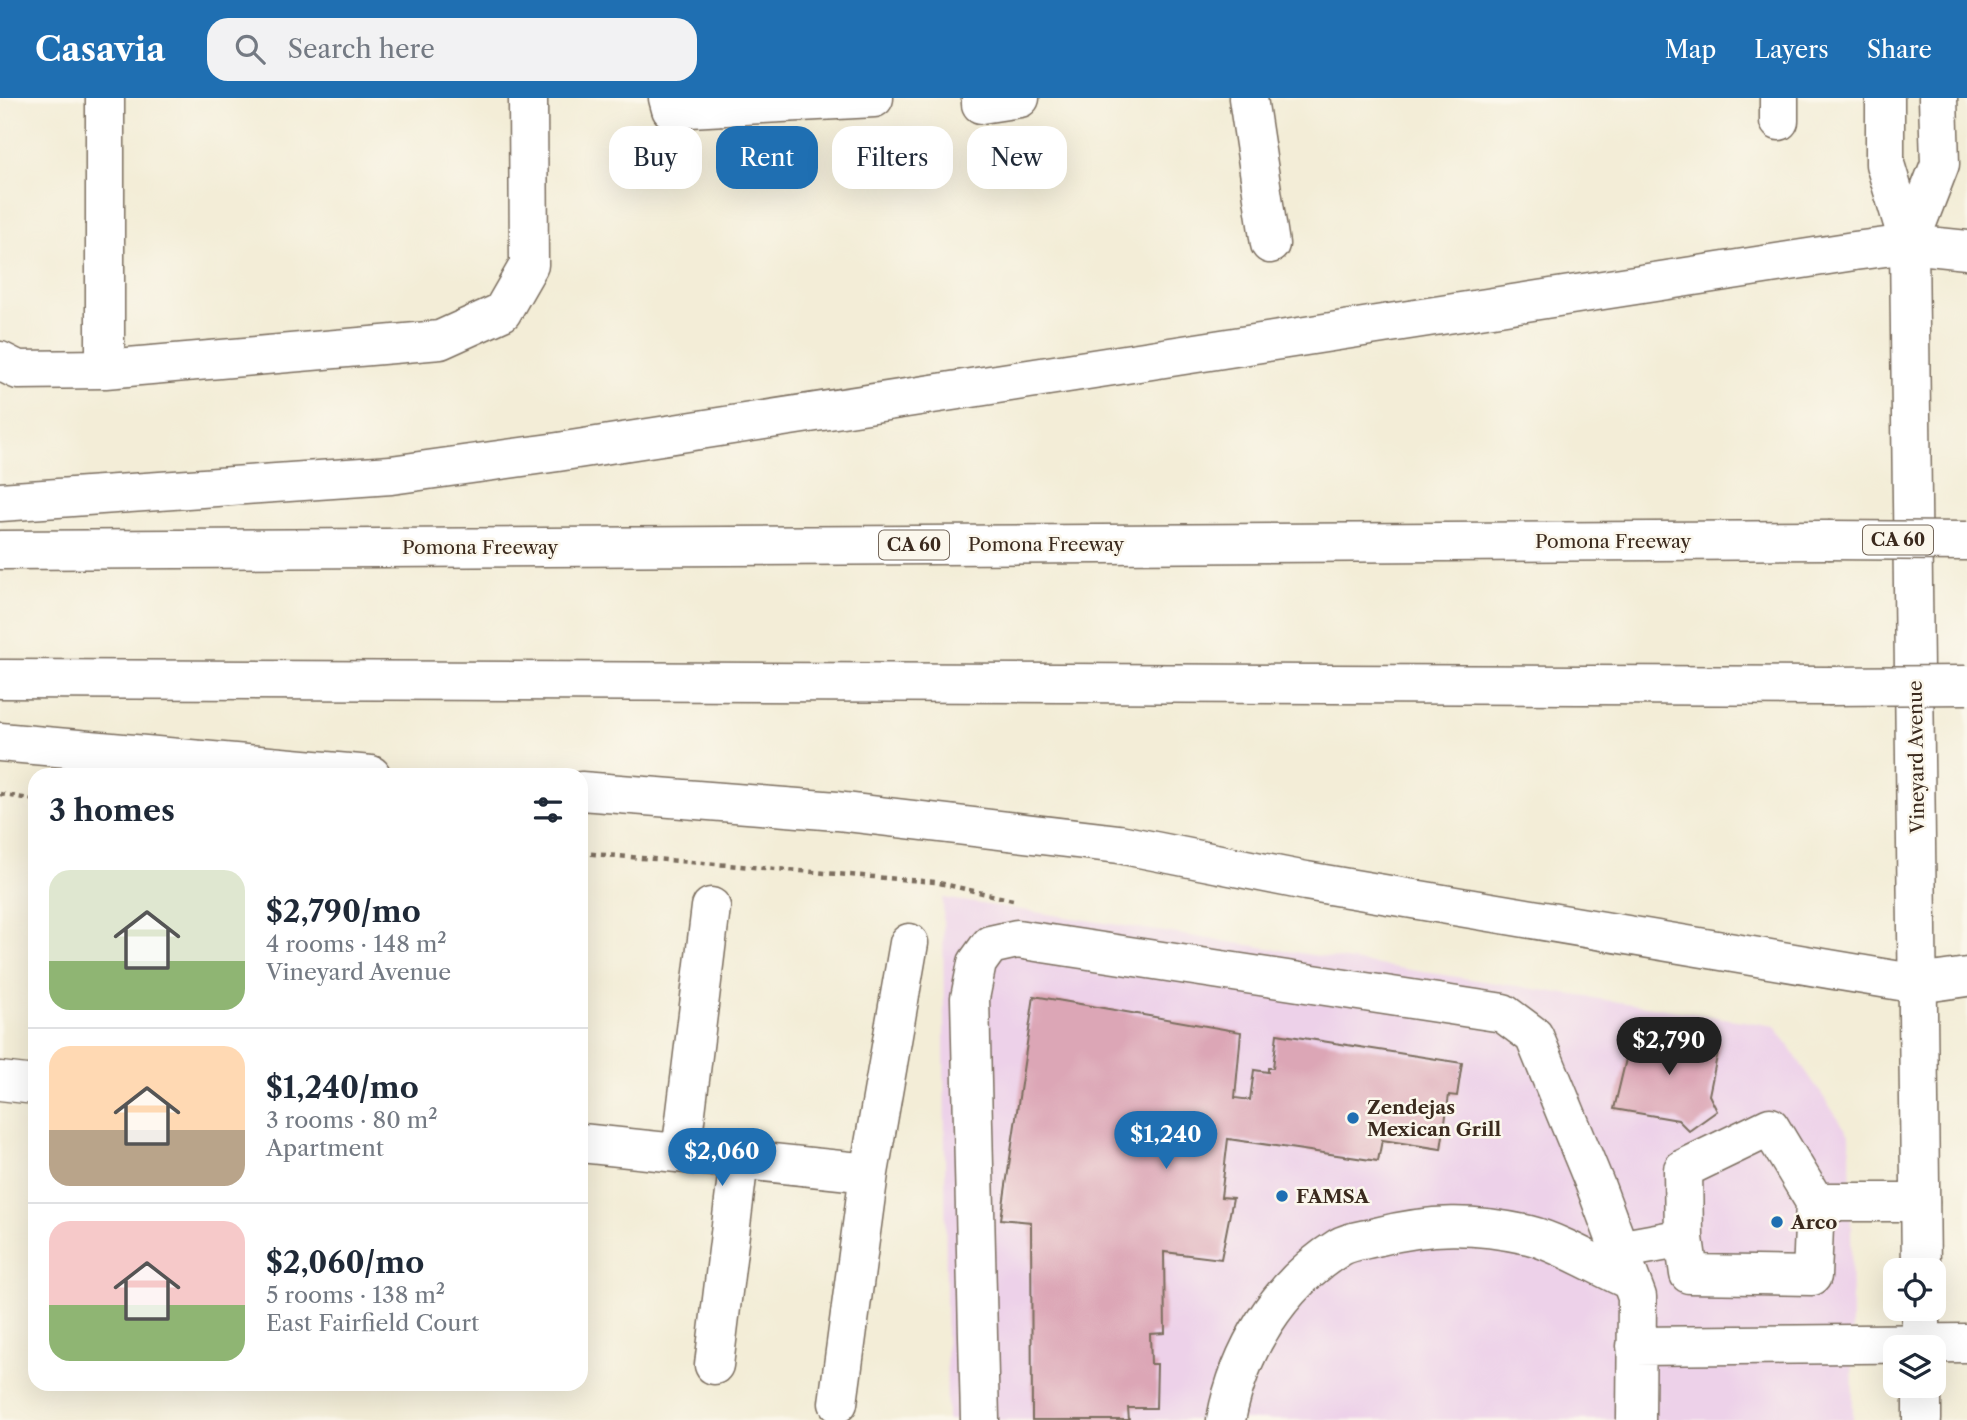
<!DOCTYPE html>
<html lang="en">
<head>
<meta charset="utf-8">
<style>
	:root { --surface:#fff; --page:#f2f2f3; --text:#1f2937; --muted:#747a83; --line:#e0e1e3; --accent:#1f6fb2 }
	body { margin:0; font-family:"Libre Caslon Text",serif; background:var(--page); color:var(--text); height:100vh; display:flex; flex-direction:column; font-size:26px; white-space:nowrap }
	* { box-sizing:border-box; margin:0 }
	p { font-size:23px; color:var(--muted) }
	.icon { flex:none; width:38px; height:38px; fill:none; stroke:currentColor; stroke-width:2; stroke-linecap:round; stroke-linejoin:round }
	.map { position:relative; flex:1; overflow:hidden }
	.sheet { position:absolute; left:28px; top:670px; width:560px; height:623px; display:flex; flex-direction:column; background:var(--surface); border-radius:21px; box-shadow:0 7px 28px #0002 }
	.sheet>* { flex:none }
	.top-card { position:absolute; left:609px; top:28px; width:665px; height:63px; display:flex; gap:14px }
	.controls { position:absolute; left:1883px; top:1160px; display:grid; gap:14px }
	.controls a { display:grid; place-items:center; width:63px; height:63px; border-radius:14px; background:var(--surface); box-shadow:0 7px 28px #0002; font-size:35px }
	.price { position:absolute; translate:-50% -60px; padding:0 16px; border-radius:24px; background:var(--accent); color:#fff; font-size:23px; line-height:46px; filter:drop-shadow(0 2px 4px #0008) }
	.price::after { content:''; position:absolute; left:50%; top:42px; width:21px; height:16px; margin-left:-10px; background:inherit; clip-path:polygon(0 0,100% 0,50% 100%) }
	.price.current { background:#222; color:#fff }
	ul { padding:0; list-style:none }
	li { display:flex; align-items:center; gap:21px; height:175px; padding:0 21px }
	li+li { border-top:2px solid var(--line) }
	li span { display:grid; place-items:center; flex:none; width:196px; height:140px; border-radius:21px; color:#555 }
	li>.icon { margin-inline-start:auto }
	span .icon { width:84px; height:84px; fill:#fffc; stroke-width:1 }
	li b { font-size:30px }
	h2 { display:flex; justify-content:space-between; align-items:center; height:84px; padding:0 21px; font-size:30px }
	.tag { padding:0 24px; border-radius:21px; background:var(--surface); box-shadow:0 7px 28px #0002; font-size:24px; line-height:63px }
	.tag.current { background:var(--accent); color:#fff }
	header { display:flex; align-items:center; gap:42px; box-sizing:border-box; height:98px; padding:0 35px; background:var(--accent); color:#fff }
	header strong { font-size:33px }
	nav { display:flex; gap:38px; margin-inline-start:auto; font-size:24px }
	.search { width:490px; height:63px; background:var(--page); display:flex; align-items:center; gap:18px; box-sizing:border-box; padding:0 24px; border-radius:21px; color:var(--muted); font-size:26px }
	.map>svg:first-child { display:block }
	.built { fill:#edd1e9 }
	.building { fill:#dca6b6 }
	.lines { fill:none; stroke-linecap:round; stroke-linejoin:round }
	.minor-casing { stroke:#7b6e5f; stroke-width:41 }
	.major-casing { stroke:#7b6e5f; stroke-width:41 }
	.highway-casing { stroke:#7b6e5f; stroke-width:41 }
	.path { stroke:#7b6e5f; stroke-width:4.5; stroke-dasharray:5 5; stroke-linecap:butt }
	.minor { stroke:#fff; stroke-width:38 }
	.major { stroke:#fff; stroke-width:38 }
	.highway { stroke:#fff; stroke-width:38 }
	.highway-bridge-casing { stroke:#7b6e5f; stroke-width:41; stroke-linecap:butt }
	.highway-bridge { stroke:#fff; stroke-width:38 }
	.poi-dot { fill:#1f6fb2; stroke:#fbf7ec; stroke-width:2.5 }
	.labels { text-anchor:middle; stroke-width:5; stroke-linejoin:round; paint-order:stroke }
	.shield { fill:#fbf7ec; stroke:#75685c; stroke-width:2 }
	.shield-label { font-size:18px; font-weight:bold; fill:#3b2a1e }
	.street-label { font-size:19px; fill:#3b2a1e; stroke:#fbf7ec }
	.poi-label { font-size:19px; font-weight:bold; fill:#3b2a1e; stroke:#fbf7ec; text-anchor:start }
</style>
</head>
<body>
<header>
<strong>Casavia</strong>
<div class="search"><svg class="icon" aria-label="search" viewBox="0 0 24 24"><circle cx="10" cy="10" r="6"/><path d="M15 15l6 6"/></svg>Search here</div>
<nav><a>Map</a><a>Layers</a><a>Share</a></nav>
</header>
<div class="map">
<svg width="1967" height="1322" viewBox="0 0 1967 1322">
	<rect width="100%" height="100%" fill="#fbf7ec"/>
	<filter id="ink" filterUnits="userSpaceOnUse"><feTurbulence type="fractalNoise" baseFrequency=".0143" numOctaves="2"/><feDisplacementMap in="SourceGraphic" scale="14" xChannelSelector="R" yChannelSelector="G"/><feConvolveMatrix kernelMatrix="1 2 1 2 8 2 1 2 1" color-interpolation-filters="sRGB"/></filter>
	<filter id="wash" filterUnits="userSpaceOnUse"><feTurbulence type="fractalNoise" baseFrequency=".00686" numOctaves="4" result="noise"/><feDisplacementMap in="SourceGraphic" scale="28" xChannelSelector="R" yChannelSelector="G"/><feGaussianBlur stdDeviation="1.57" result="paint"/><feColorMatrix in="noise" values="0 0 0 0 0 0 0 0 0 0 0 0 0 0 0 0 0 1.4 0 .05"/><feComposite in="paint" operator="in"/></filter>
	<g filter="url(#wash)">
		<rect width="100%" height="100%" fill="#f3edd7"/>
		<path class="built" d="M 943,800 L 1775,928 L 1850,1038 L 1853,1322 L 947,1322 Z"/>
		<g id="blocks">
			<path class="building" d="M 1034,898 L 1241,934 L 1235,1000 L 1250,1002 L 1254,972 L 1268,974 L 1268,970 L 1273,970 L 1277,936 L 1462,965 L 1457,998 L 1449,997 L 1441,1051 L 1382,1042 L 1378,1063 L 1228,1041 L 1221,1099 L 1233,1100 L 1221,1161 L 1164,1154 L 1165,1235 L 1150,1236 L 1151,1266 L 1157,1266 L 1156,1310 L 1128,1310 L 1129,1322 L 1032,1322 L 1031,1124 L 1001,1121 Z
				M 1634,928 L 1720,944 L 1709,997 L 1717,1013 L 1689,1033 L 1678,1022 L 1614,1011 Z"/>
		</g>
	</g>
	<g filter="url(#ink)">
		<use href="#blocks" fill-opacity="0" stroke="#7b6e5f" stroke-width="2"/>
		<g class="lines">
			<g class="minor-casing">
				<path id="minor" d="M 105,0 L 105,271
					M 668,0 L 671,11 L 874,0
					M 981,0 L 981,6 L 1020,0
					M 1248,0 L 1270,146
					M 1779,23 L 1779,0
					M 0,263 L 18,272 L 105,271 L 440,242 L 502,214 L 529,167 L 528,0
					M 0,983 L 35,987
					M 581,1045 L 869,1075
					M 681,1055 L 711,809
					M 1684,1140 L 1689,1176 L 1812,1178 L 1815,1104
					M 1618,1152 L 1684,1140 L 1683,1071 L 1770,1029 L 1815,1104 L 1920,1104
					M 1636,1248 L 1967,1245
					M 714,1267 L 739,1062
					M 838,1305 L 869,1075 L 909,845
					M 980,1322 L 970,900 L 977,865 L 990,847 L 1017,841 L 1503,915 L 1534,938 L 1596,1089 L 1637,1199 L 1636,1322
					M 1226,1322 C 1239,1253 1278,1187 1340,1149 C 1350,1143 1365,1142 1376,1139 C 1430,1125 1474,1125 1529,1137 C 1558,1144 1602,1170 1631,1183"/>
			</g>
			<g class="major-casing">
				<path id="major" d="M 1885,0 L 1885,66 L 1909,146 L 1921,1172
					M 1909,146 L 1940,66 L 1938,0
					M 1921,1211 L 1921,1250
					M 1922,1288 L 1922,1322"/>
			</g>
			<g class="highway-casing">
				<path id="highway" d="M 0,404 L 391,377 L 558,354 L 1854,153 L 1909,146 L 1967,152
					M 0,452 L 1828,442
					M 0,581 L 1828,588
					M 0,644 L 371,677
					M 581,693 L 837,713 L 1119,746 L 1306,783 L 1918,886 L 1967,879"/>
			</g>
			<path class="path" d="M 0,696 L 35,702
				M 581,755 L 935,784 L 1013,802"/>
			<use href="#minor" class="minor"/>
			<use href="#major" class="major"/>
			<use href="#highway" class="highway"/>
			<g class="highway-bridge-casing">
				<path id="highway-bridge" d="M 1828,442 L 1967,443
					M 1828,588 L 1967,587"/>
			</g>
			<use href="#highway-bridge" class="highway-bridge"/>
		</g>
	</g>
	<g class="poi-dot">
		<circle cx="1353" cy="1020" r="7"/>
		<circle cx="1282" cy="1098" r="7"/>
		<circle cx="1777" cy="1124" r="7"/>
	</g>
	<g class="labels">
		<g class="shield">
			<rect x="1863" y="427.5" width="70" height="29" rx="5"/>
			<rect x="879" y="432.5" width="70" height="29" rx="5"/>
		</g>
		<g class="shield-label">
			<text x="1898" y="448">CA 60</text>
			<text x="914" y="453">CA 60</text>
		</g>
		<g class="street-label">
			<text x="1613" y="450">Pomona Freeway</text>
			<text x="1046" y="453">Pomona Freeway</text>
			<text x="480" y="456">Pomona Freeway</text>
			<text transform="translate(1916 659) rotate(-91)" y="7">Vineyard Avenue</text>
		</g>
		<g class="poi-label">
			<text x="1367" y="1016">Zendejas<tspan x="1367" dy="22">Mexican Grill</tspan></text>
			<text x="1296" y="1105">FAMSA</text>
			<text x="1791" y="1131">Arco</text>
		</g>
	</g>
</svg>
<div class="controls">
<a><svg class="icon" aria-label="locate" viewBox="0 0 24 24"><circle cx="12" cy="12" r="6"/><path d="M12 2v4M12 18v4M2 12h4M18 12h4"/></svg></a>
<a><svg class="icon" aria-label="layers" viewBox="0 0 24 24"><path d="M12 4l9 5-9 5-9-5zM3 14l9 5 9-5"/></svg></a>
</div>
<b class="price current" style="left:1669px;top:979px">$2,790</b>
<b class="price" style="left:1166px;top:1073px">$1,240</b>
<b class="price" style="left:722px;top:1090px">$2,060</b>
<div class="top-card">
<a class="tag">Buy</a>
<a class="tag current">Rent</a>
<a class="tag">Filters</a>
<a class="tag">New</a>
</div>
<section class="sheet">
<h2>3 homes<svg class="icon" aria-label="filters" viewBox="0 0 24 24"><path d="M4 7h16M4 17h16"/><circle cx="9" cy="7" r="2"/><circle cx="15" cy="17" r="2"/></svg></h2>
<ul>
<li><span style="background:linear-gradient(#dfe7d0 65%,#8fb573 0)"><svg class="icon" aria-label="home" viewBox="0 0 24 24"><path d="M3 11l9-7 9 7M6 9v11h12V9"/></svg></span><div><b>$2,790/mo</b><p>4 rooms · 148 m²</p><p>Vineyard Avenue</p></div></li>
<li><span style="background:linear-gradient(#ffd9b3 60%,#b9a48a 0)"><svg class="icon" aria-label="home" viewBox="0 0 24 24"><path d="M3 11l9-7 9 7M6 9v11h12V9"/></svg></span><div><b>$1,240/mo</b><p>3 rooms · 80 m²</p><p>Apartment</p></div></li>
<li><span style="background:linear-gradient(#f6c9c9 60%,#8fb573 0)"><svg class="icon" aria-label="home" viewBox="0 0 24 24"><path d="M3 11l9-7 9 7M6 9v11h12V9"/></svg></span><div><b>$2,060/mo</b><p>5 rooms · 138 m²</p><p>East Fairfield Court</p></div></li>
</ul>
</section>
</div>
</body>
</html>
